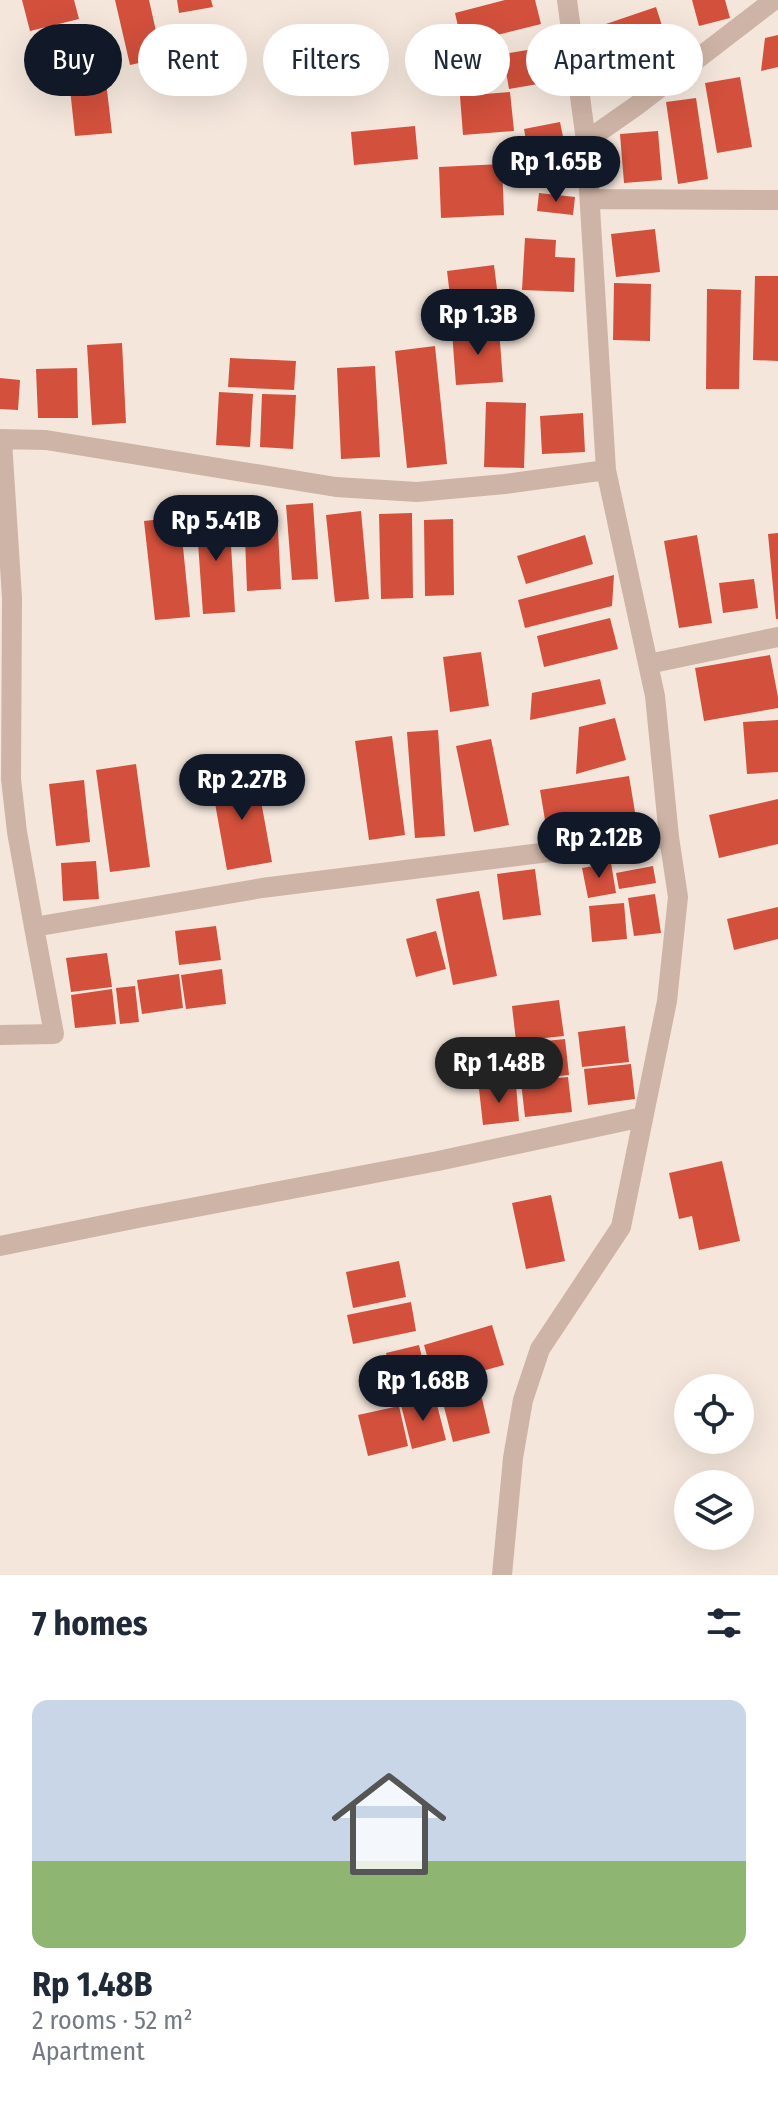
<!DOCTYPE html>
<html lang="en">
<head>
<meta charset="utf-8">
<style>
	:root { --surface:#fff; --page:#f2f2f3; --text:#1f2937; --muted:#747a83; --line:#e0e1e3; --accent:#111827 }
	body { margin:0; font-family:"Fira Sans Condensed",sans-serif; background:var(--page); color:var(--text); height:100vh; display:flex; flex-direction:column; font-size:30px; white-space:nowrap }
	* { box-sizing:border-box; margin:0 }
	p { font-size:26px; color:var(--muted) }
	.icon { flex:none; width:44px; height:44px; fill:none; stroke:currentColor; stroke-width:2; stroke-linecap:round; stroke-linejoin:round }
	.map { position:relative; height:1575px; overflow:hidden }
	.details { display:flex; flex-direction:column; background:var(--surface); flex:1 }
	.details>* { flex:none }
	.hud { position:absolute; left:24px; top:24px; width:730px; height:72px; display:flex; gap:16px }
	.buttons { position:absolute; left:674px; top:1374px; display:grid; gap:16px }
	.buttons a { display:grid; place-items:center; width:80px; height:80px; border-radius:50%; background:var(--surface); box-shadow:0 8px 32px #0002; font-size:40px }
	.price { position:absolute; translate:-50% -68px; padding:0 18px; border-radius:28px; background:var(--accent); color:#fff; font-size:26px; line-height:52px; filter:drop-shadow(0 2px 4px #0008) }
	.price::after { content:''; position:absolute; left:50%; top:48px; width:24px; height:18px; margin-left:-12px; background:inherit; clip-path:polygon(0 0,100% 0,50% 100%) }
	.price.selected { background:#222; color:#fff }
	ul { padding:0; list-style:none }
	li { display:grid; align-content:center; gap:16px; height:424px; padding:0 32px }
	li+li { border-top:2px solid var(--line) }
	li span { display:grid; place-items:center; height:248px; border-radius:16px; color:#555 }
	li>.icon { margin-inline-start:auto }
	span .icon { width:144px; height:144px; fill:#fffc; stroke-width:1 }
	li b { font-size:34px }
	h2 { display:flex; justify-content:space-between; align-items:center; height:96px; padding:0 32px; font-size:34px }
	.pill { padding:0 28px; border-radius:36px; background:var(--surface); box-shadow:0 8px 32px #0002; font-size:28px; line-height:72px }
	.pill.selected { background:var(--accent); color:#fff }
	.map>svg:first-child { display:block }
	.building { fill:#d2503c }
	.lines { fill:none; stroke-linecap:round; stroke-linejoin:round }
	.minor { stroke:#ceb4a6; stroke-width:20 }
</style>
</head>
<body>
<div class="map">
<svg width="778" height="1575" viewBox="0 0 778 1575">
	<rect width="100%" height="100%" fill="#f4e6db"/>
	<path class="building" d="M 22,0 L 74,0 L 79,19 L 30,31 Z
		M 115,0 L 149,0 L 162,58 L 130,65 Z
		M 177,0 L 211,0 L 213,7 L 179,13 Z
		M 505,0 L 535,0 L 541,24 L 462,44 L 455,13 Z
		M 692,0 L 725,0 L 730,18 L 699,26 Z
		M 656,7 L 665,35 L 645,41 L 655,73 L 619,85 L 600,26 Z
		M 778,35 L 778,67 L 761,71 L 765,38 Z
		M 102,47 L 112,133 L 75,136 L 66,51 Z
		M 539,48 L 544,83 L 509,89 L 503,54 Z
		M 740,77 L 752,147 L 717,153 L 705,83 Z
		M 510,92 L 514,131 L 463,135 L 460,96 Z
		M 696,98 L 708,179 L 678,184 L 666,102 Z
		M 560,122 L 569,166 L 532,174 L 524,129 Z
		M 415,126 L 418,159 L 354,165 L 351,132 Z
		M 658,131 L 662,180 L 624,183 L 620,134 Z
		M 502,164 L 504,215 L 441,218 L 439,167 Z
		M 539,193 L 575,197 L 573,215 L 537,211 Z
		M 655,229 L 660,272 L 616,277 L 611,234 Z
		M 525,238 L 556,240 L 555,257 L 575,258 L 574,292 L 522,290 Z
		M 494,265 L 498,297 L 451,304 L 447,271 Z
		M 755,276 L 778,276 L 778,361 L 753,360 Z
		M 614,283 L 651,284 L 650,341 L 613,340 Z
		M 707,289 L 741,290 L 739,389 L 706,389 Z
		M 499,329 L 503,382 L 456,385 L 452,332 Z
		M 122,343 L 126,423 L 92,425 L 87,345 Z
		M 435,346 L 447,464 L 407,468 L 395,351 Z
		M 230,358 L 296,361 L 294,390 L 228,387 Z
		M 375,366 L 380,457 L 341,459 L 337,368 Z
		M 77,368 L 78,418 L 38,418 L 36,369 Z
		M 0,378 L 20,380 L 18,410 L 0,409 Z
		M 219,392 L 253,394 L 250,447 L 216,445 Z
		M 262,394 L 296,395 L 293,449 L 260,447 Z
		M 486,402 L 526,403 L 524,468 L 484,467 Z
		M 583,413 L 585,452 L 542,454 L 540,416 Z
		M 313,503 L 318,579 L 292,580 L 286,505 Z
		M 277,510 L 281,589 L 247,591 L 244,511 Z
		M 361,511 L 369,599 L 335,602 L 326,515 Z
		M 229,512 L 235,612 L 203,614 L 196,514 Z
		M 412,513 L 413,598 L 381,599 L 379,514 Z
		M 180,517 L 190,617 L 155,620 L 144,521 Z
		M 453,519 L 454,595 L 425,596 L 424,520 Z
		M 778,533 L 778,619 L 776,619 L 768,534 Z
		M 585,535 L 593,564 L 526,584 L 517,556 Z
		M 697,535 L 712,623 L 679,628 L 664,541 Z
		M 614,575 L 612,606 L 525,628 L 518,600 Z
		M 754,579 L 758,608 L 723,613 L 719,583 Z
		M 610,618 L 618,649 L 544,667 L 537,636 Z
		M 481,652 L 489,706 L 450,712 L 443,657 Z
		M 770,655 L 778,697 L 778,708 L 704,721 L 695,668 Z
		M 600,679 L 606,704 L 530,720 L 532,693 Z
		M 615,718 L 626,760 L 576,774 L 579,727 Z
		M 778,720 L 778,772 L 747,774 L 743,722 Z
		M 438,730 L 445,836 L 415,838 L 407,732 Z
		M 392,736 L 405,835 L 369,840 L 355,741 Z
		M 491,739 L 509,825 L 474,832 L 456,746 Z
		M 136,764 L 150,867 L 110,872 L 96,770 Z
		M 256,773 L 272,862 L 227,870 L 211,781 Z
		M 629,776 L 635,812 L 546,826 L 540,790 Z
		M 84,780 L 90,842 L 56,846 L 49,784 Z
		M 778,799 L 778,844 L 719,858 L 709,815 Z
		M 96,861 L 99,899 L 63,901 L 61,863 Z
		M 611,863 L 616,893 L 588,898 L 582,868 Z
		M 653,866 L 656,883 L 619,889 L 616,873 Z
		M 535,869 L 541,915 L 503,920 L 497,874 Z
		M 479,891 L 497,976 L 453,985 L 436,899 Z
		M 655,894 L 661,933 L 634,936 L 628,898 Z
		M 624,903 L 627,939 L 592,942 L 589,906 Z
		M 778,907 L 778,939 L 734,950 L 727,919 Z
		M 216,926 L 221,960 L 179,965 L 175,931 Z
		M 436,931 L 446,969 L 416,977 L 406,939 Z
		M 107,953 L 112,987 L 71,992 L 66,958 Z
		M 222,969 L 226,1004 L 186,1009 L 181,975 Z
		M 179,974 L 183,1008 L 142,1014 L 137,980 Z
		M 135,986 L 139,1022 L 120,1024 L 116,988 Z
		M 112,989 L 116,1024 L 75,1028 L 71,995 Z
		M 559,1000 L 564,1036 L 516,1041 L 512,1006 Z
		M 625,1026 L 629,1062 L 582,1067 L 578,1032 Z
		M 565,1039 L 569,1075 L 521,1080 L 517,1044 Z
		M 512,1047 L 516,1083 L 479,1086 L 476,1050 Z
		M 631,1064 L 635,1099 L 588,1105 L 584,1069 Z
		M 568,1077 L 572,1112 L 525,1117 L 521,1082 Z
		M 516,1085 L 519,1121 L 483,1125 L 479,1089 Z
		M 722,1161 L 740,1241 L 699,1250 L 692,1216 L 679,1219 L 669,1173 Z
		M 551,1195 L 565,1261 L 526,1269 L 512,1203 Z
		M 399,1261 L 406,1297 L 353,1308 L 346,1272 Z
		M 411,1302 L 416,1331 L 353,1344 L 347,1315 Z
		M 492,1325 L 504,1365 L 435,1384 L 424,1345 Z
		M 419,1345 L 430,1390 L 397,1398 L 386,1353 Z
		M 480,1390 L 490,1433 L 453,1442 L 442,1399 Z
		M 435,1397 L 446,1440 L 412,1449 L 401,1405 Z
		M 399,1406 L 408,1446 L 368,1456 L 358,1415 Z"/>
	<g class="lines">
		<path class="minor" d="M 586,141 L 636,106 L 774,0
			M 590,199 L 778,200
			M 0,439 L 46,440 L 336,487 L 417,492 L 505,484 L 606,470
			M 2,441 L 12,598 L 11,779 L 17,832 L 34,927 L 262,888 L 669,837
			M 648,664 L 778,637
			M 0,1035 L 54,1034 L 34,927
			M 0,1246 L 138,1218 L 438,1161 L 643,1117
			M 502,1575 L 513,1458 L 523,1400 L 540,1349 L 621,1227 L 667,1001 L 678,897 L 669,837 L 655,696 L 606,470 L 586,141 L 567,0"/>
	</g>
</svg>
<div class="buttons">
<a><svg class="icon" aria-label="locate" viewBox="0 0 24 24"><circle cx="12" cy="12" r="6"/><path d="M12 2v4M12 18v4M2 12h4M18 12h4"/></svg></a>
<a><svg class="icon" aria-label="layers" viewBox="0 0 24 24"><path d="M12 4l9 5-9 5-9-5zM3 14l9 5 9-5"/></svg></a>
</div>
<b class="price" style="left:556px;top:204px">Rp 1.65B</b>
<b class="price" style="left:478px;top:357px">Rp 1.3B</b>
<b class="price" style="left:216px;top:563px">Rp 5.41B</b>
<b class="price" style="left:242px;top:822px">Rp 2.27B</b>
<b class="price" style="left:599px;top:880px">Rp 2.12B</b>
<b class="price selected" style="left:499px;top:1105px">Rp 1.48B</b>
<b class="price" style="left:423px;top:1423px">Rp 1.68B</b>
<div class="hud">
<a class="pill selected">Buy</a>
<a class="pill">Rent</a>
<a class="pill">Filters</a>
<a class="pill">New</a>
<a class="pill">Apartment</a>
</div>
</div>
<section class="details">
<h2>7 homes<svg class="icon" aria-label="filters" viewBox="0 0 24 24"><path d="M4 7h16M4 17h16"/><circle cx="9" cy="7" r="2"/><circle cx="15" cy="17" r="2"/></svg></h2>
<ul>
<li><span style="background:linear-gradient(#c9d6e8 65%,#8fb573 0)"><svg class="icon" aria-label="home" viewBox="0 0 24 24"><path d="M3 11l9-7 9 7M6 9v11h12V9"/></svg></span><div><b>Rp 1.48B</b><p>2 rooms · 52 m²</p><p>Apartment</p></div></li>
</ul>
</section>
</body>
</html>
